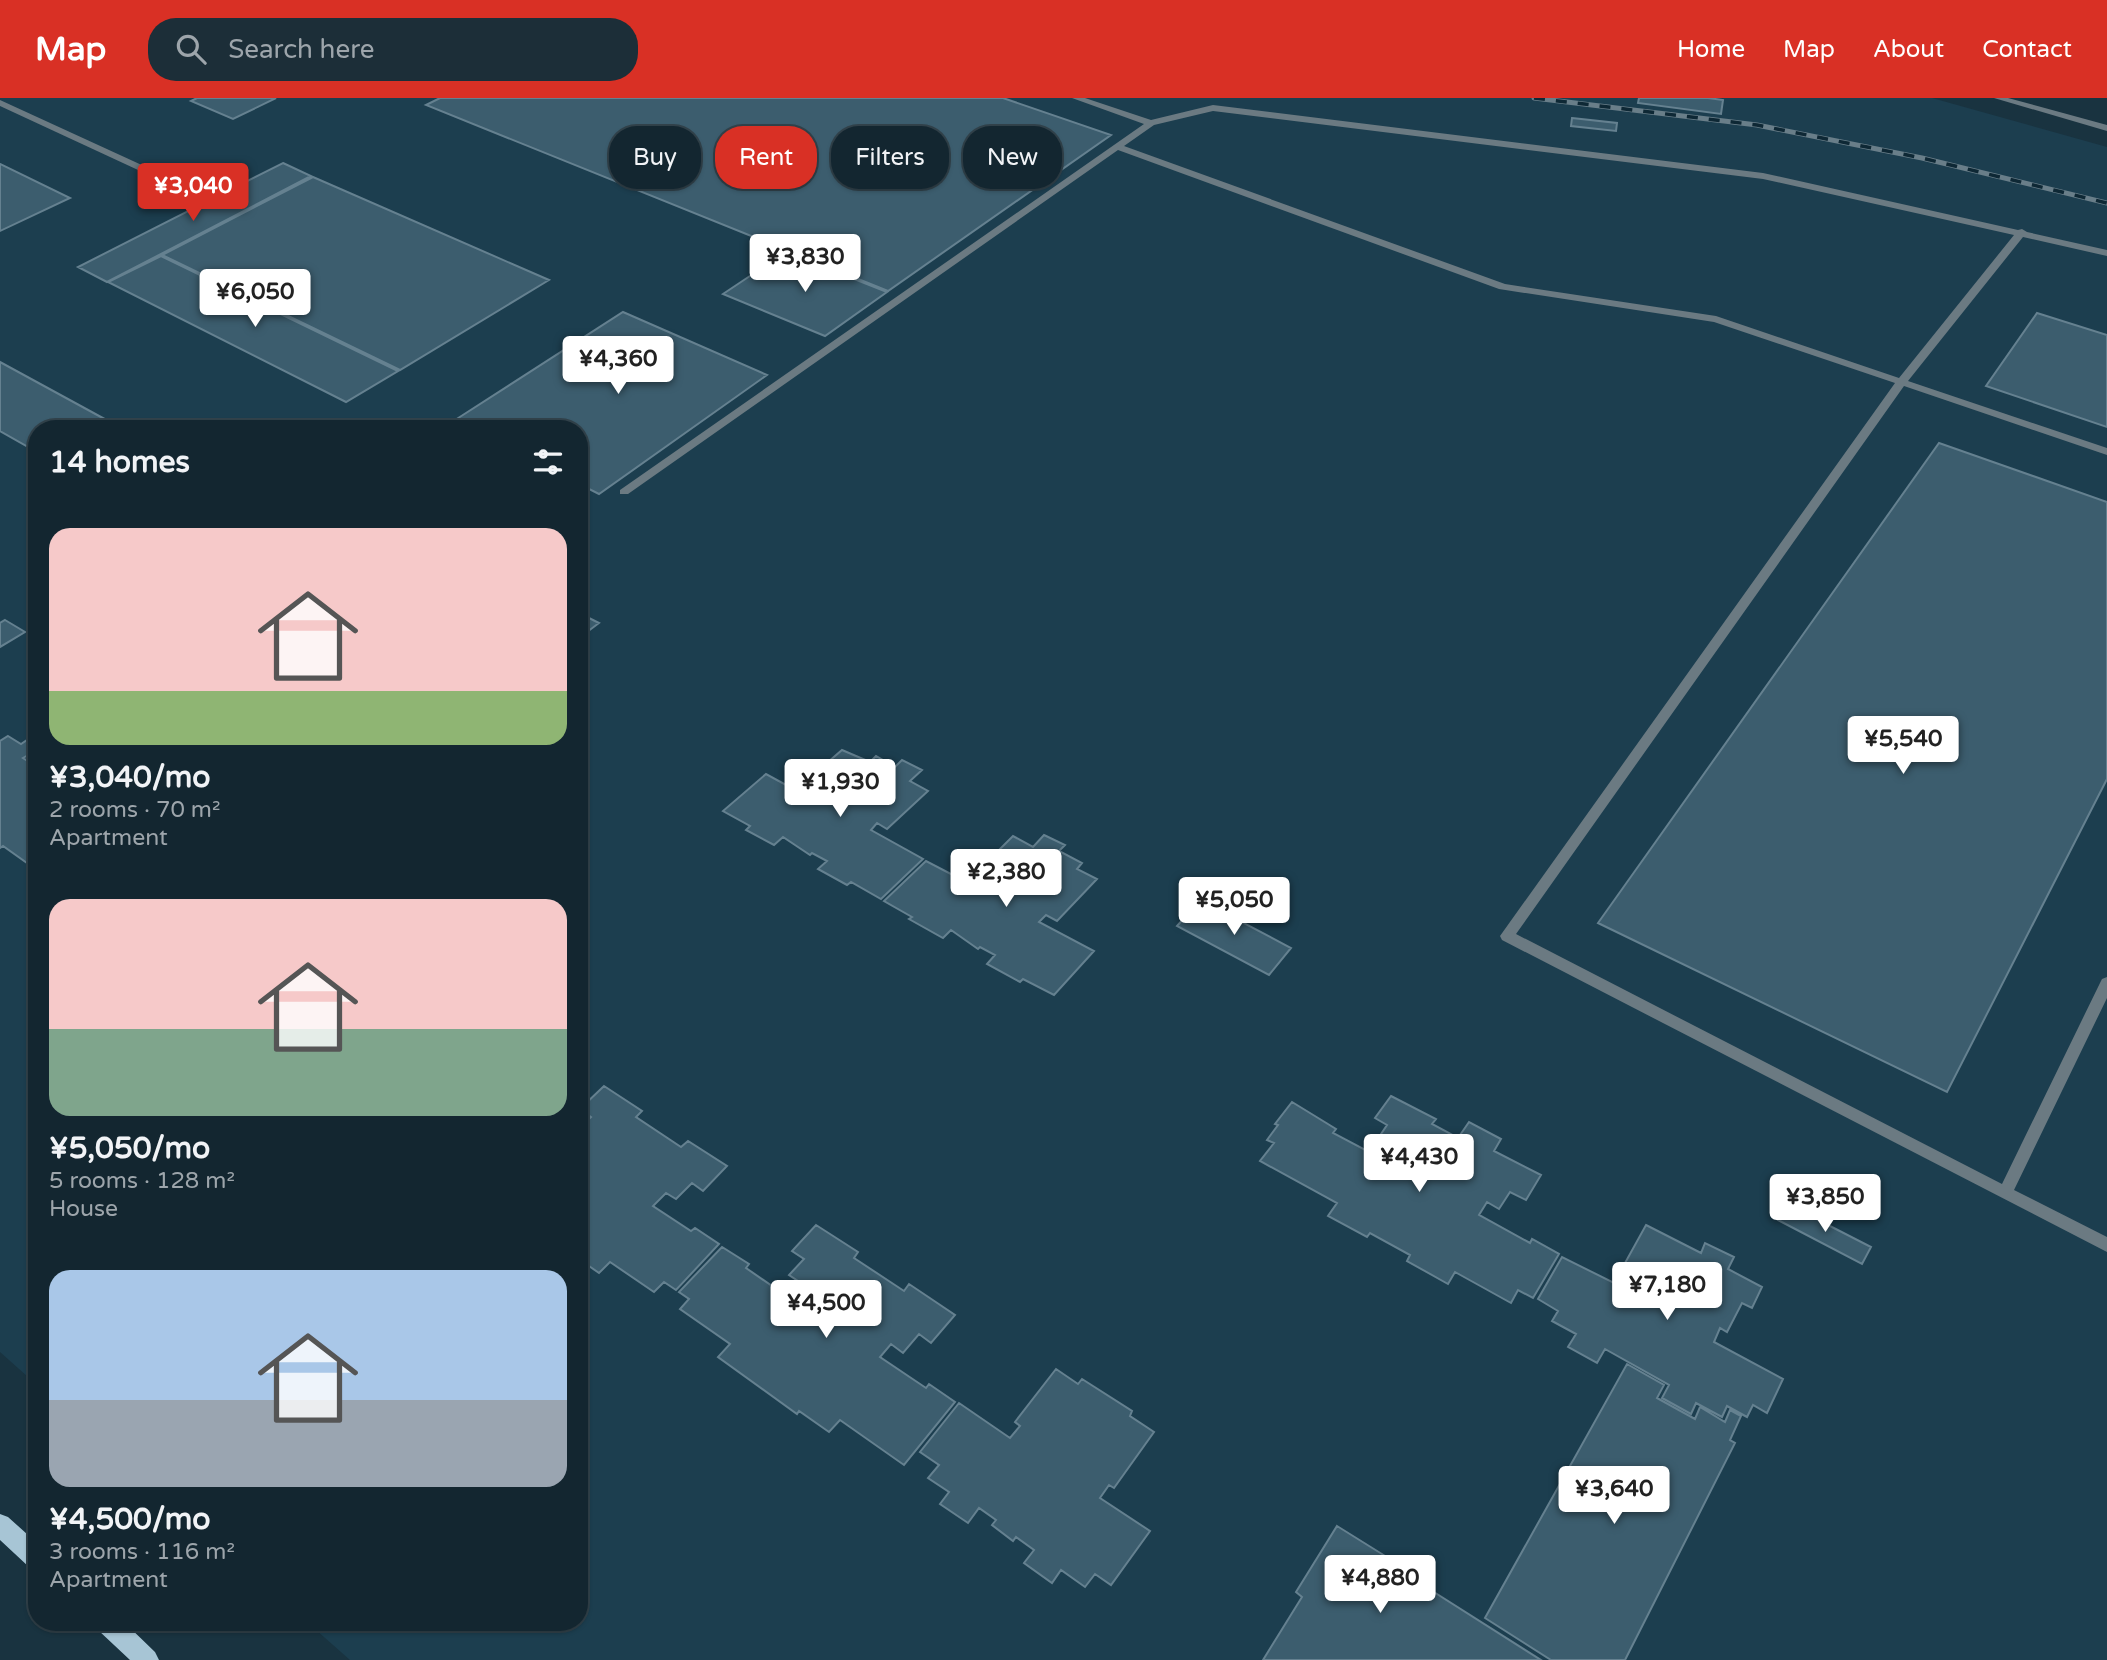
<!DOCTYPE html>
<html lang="en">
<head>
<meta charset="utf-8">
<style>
	:root { --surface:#132630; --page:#1c2e38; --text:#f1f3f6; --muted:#9da5ab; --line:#32434c; --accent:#d93025 }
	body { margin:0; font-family:"Varela Round",sans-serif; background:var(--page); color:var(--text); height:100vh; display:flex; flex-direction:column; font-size:26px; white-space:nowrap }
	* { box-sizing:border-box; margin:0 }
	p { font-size:23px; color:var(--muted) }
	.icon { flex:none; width:38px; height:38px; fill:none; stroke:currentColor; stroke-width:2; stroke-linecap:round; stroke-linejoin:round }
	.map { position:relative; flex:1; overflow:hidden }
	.drawer { position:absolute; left:28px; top:322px; width:560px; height:1211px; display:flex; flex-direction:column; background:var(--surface); border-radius:28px; box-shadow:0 2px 5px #0004,0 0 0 2px var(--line) }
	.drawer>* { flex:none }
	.hud { position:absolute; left:609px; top:28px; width:665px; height:63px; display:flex; gap:14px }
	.price { position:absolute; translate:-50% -60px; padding:0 16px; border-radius:7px; background:#fff; color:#222; font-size:23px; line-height:46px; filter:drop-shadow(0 2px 4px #0008) }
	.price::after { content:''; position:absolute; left:50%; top:42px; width:21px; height:16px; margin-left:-10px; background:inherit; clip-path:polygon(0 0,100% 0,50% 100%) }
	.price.on { background:var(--accent); color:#fff }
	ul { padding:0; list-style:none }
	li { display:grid; align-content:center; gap:14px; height:371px; padding:0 21px }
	li span { display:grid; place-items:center; height:217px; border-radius:21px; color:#555 }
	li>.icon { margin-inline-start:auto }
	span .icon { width:126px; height:126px; fill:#fffc; stroke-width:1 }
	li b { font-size:30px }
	h2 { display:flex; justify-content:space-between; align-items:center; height:84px; padding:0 21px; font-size:30px }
	.tag { padding:0 24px; border-radius:28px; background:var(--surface); box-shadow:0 2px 5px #0004,0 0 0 2px var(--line); font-size:24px; line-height:63px }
	.tag.on { background:var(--accent); color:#fff }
	header { display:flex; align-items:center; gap:42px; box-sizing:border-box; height:98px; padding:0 35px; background:var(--accent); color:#fff }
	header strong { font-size:33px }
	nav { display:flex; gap:38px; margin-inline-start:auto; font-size:24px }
	.search { width:490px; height:63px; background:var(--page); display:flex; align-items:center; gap:18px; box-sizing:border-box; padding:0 24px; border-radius:28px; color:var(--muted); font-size:26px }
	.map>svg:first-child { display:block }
	.built { fill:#1c3e4f }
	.building { fill:#3c5d6e; stroke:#658190; stroke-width:2 }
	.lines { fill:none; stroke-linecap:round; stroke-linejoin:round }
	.service { fill:#6b7a82; fill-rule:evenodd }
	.minor { fill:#6b7a82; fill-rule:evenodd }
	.tertiary { fill:#6b7a82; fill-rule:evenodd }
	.primary { fill:#a7c5d5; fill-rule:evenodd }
	.rail-casing { stroke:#697e89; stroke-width:5 }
	.rail { stroke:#0e2835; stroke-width:3.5; stroke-dasharray:11; stroke-linecap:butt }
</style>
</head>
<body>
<header>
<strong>Map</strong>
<div class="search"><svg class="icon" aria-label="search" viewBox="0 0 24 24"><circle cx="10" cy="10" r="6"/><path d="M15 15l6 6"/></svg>Search here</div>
<nav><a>Home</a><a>Map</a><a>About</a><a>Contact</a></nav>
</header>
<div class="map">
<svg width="2107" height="1562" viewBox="0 0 2107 1562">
	<rect width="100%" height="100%" fill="#193340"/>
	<path class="built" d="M 0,0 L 1932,0 L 2107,49 L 2107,1562 L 350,1562 L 307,1524 L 579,1524 L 579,331 L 37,331 L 37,1287 L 0,1254 Z"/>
	<path class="building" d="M 197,0 L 276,0 L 233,21 L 191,3 Z
		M 440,0 L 1003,0 L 1111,37 L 888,193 L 426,7 Z
		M 1639,0 L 1708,0 L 1723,2 L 1721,16 L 1638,5 Z
		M 1572,20 L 1617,25 L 1616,33 L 1571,28 Z
		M 283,65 L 311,78 L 107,184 L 78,169 Z
		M 0,66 L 70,100 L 0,133 Z
		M 313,79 L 549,182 L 400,272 L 162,157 Z
		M 786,154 L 887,194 L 825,238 L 723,196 Z
		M 161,158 L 398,273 L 346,304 L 108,184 Z
		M 623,214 L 767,277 L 599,396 L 579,386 L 579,331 L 467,331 L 452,324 Z
		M 2037,215 L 2107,237 L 2107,329 L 1986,288 Z
		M 0,264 L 123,331 L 37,331 L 37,354 L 0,333 Z
		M 1939,345 L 2107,404 L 2107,681 L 1947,994 L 1598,825 Z
		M 579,515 L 599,525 L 579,540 Z
		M 5,522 L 25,534 L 0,549 L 0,525 Z
		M 8,638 L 21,646 L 33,638 L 37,640 L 37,652 L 23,660 L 37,669 L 37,758 L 27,765 L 3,748 L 0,750 L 0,643 Z
		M 842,652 L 870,664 L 876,658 L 895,669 L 902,662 L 922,672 L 910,683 L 928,693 L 887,731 L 877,725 L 871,732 L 923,761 L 881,801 L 851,784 L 847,787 L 818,771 L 827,763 L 812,755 L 810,757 L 783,739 L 774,747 L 746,732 L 750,728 L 723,713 L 766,676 L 808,699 L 815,692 L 810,689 L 833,669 L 827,665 Z
		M 1044,737 L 1065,747 L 1059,753 L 1082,765 L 1077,771 L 1097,781 L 1057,823 L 1046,817 L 1039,824 L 1094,853 L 1054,897 L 1023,881 L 1020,884 L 987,866 L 995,857 L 980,849 L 978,851 L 951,832 L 943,840 L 909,821 L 912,819 L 884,803 L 926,763 L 972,787 L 979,781 L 966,774 L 979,761 L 986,765 L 1013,738 L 1033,749 Z
		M 1200,802 L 1291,850 L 1269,877 L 1177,828 Z
		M 604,988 L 642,1013 L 636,1019 L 681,1049 L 688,1043 L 727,1068 L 703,1093 L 692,1085 L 676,1101 L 666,1095 L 653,1108 L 691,1133 L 695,1130 L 719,1146 L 676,1192 L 664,1184 L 654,1194 L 610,1164 L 599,1175 L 579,1161 L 579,1047 L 586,1040 L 579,1035 L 579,1030 L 591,1019 L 580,1011 Z
		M 1391,998 L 1436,1021 L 1432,1026 L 1458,1040 L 1469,1024 L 1501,1041 L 1494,1053 L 1541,1077 L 1526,1102 L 1510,1094 L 1499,1111 L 1487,1104 L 1479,1117 L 1530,1145 L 1532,1141 L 1559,1156 L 1533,1200 L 1518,1192 L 1511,1205 L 1455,1174 L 1448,1186 L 1407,1163 L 1410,1157 L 1370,1135 L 1367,1139 L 1328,1118 L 1337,1105 L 1260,1063 L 1274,1045 L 1267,1042 L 1278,1027 L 1275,1026 L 1292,1004 L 1336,1031 L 1333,1035 L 1369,1054 L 1387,1027 L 1375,1020 Z
		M 1787,1106 L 1871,1149 L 1862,1166 L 1778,1122 Z
		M 816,1127 L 858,1154 L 854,1160 L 904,1193 L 909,1186 L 955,1217 L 931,1245 L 919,1236 L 903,1255 L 891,1246 L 880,1259 L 926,1290 L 929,1286 L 955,1304 L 904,1367 L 840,1322 L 829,1334 L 799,1313 L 797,1316 L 718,1259 L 730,1246 L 680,1211 L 689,1201 L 679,1194 L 722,1149 L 749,1166 L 746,1170 L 788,1199 L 801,1185 L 789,1177 L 804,1161 L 792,1153 Z
		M 1646,1127 L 1701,1155 L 1705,1145 L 1734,1159 L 1728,1171 L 1762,1189 L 1752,1210 L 1742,1205 L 1727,1234 L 1720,1230 L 1714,1244 L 1783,1281 L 1767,1315 L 1753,1307 L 1747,1319 L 1727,1308 L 1722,1319 L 1696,1305 L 1691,1316 L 1662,1300 L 1669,1287 L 1605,1251 L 1597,1265 L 1568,1249 L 1576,1236 L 1552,1223 L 1558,1213 L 1538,1201 L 1562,1159 L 1614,1185 Z
		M 1627,1266 L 1664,1287 L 1657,1300 L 1695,1321 L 1700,1309 L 1725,1324 L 1730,1312 L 1741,1318 L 1730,1342 L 1735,1345 L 1625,1562 L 1551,1562 L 1485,1520 Z
		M 1056,1271 L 1078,1286 L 1082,1281 L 1132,1313 L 1130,1318 L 1154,1334 L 1114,1390 L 1109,1387 L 1100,1400 L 1150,1433 L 1111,1487 L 1095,1476 L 1085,1489 L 1061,1472 L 1052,1485 L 1024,1465 L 1034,1452 L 1016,1439 L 1013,1443 L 992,1427 L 996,1422 L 979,1410 L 968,1425 L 940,1406 L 949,1394 L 928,1380 L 939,1367 L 920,1354 L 959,1305 L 1010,1340 L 1020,1328 L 1015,1324 Z
		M 1337,1428 L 1398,1466 L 1396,1470 L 1541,1562 L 1263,1562 L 1302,1499 L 1296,1494 Z"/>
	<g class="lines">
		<path class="service" d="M 1072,0 L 1085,0 L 1151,22 L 1213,7 L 1763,75 L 2018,132 L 2022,131 L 2027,134 L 2107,152 L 2107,158 L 2023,139 L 1908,283 L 2107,350 L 2107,357 L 1904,288 L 1516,836 L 2002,1086 L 2100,885 L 2102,881 L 2107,879 L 2107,900 L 2014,1092 L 2107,1139 L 2107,1154 L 1502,842 L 1500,838 L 1895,285 L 1714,224 L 1499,191 L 1118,52 L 628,396 L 620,396 L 620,392 L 1144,26 ZM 1213,13 L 1763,81 L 2014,137 L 1899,280 L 1716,218 L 1505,186 L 1124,48 L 1154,27 Z"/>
		<path class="minor" d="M 0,2 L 157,74 L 159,76 L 151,78 L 0,8 Z"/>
		<path class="tertiary" d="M 1994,0 L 2008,0 L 2107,27 L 2107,33 Z"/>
		<path class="primary" d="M 0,1416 L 8,1419 L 37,1445 L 37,1472 L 29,1469 L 0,1442 Z
			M 94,1524 L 124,1524 L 155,1554 L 159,1562 L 130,1562 L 98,1532 Z"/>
		<g class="rail-casing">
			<path id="rail" d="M 1534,0 L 1757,27 L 1922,60 L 2107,105"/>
		</g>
		<use href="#rail" class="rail"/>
	</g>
</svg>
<b class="price on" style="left:193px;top:125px">¥3,040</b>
<b class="price" style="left:805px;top:196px">¥3,830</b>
<b class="price" style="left:255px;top:231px">¥6,050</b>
<b class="price" style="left:618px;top:298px">¥4,360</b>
<b class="price" style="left:1903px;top:678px">¥5,540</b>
<b class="price" style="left:840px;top:721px">¥1,930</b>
<b class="price" style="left:1006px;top:811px">¥2,380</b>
<b class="price" style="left:1234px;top:839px">¥5,050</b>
<b class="price" style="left:1419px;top:1096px">¥4,430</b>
<b class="price" style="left:1825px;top:1136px">¥3,850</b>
<b class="price" style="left:1667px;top:1224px">¥7,180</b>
<b class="price" style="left:826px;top:1242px">¥4,500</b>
<b class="price" style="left:1614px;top:1428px">¥3,640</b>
<b class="price" style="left:1380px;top:1517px">¥4,880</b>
<div class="hud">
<a class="tag">Buy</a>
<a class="tag on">Rent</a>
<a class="tag">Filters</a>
<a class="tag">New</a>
</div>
<section class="drawer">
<h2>14 homes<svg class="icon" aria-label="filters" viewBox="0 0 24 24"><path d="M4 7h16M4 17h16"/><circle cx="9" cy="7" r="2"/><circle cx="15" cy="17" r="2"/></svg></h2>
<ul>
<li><span style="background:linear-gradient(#f6c9c9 75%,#8fb573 0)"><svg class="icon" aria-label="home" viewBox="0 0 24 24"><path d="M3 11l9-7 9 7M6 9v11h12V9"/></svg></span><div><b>¥3,040/mo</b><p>2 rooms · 70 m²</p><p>Apartment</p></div></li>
<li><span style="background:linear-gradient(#f6c9c9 60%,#7fa58c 0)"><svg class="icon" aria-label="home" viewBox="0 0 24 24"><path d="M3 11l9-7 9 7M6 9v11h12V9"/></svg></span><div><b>¥5,050/mo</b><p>5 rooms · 128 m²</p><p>House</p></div></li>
<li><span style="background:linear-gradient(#a9c7e8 60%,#9aa5b1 0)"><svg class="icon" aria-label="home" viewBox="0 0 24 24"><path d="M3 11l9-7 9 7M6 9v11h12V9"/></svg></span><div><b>¥4,500/mo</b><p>3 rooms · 116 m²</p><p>Apartment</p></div></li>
</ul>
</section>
</div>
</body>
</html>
